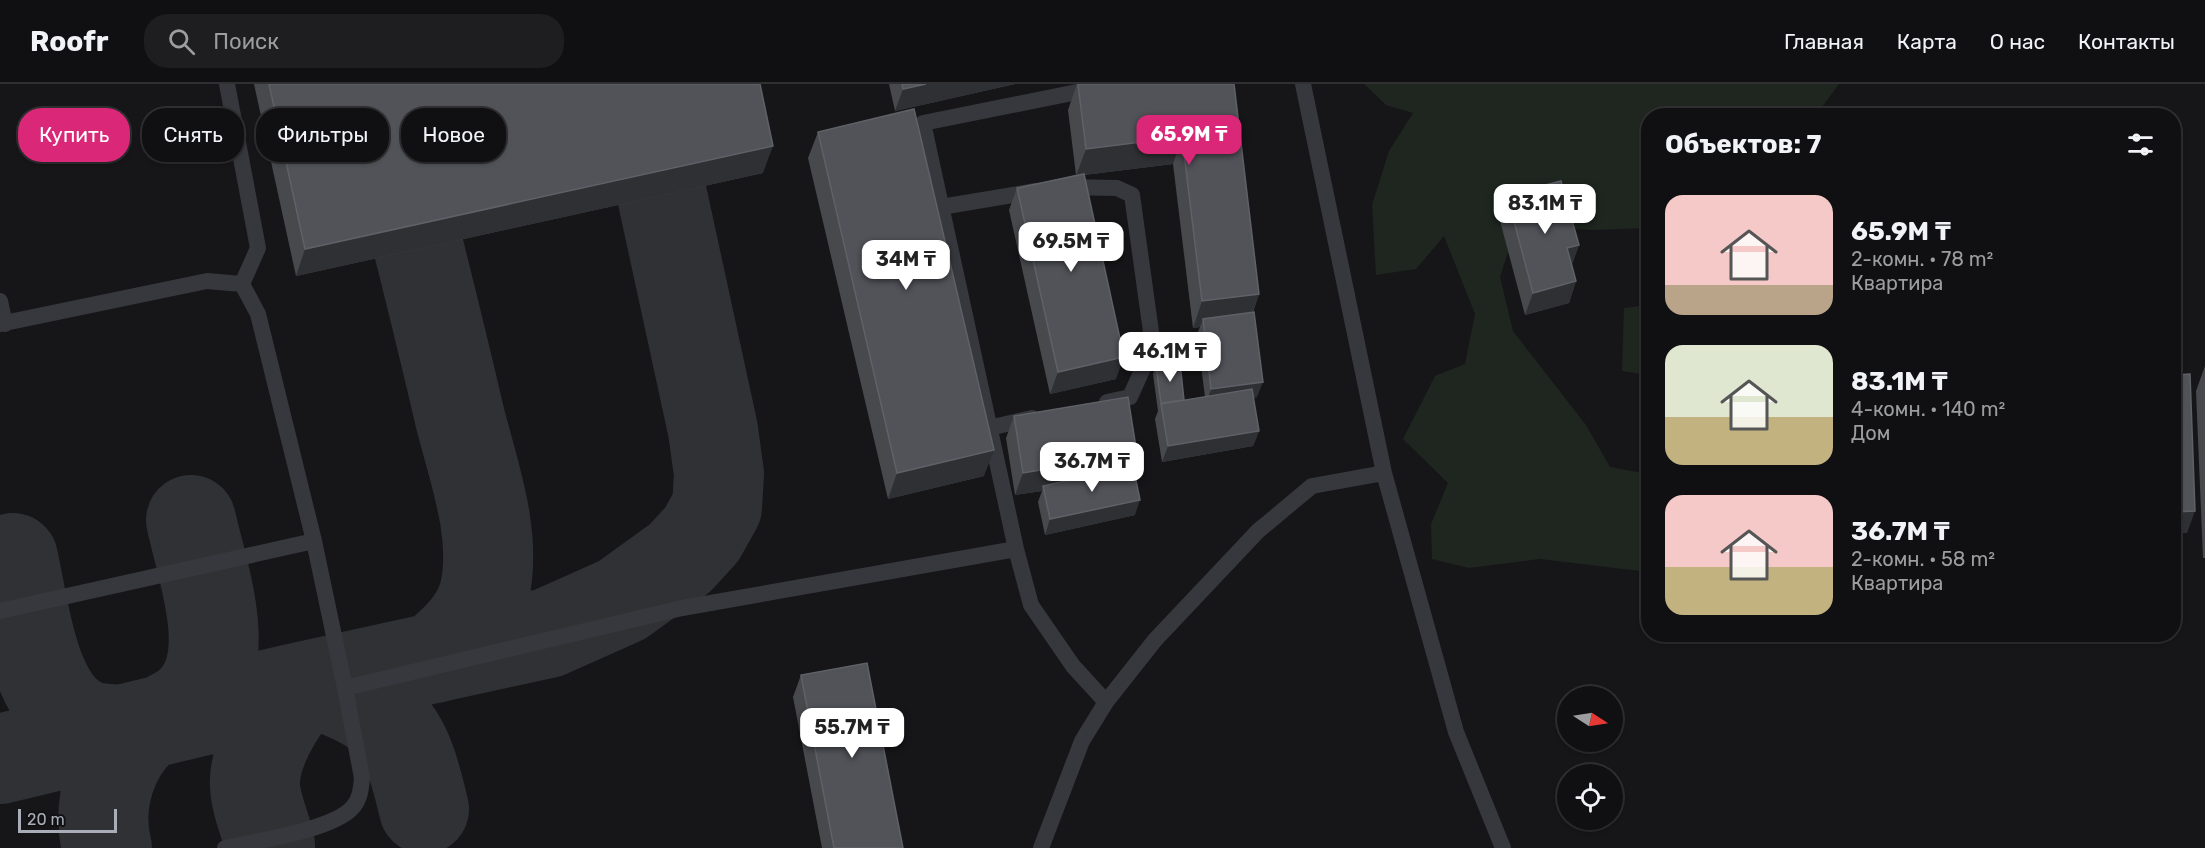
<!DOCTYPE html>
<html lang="ru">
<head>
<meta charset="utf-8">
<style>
	:root { --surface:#101012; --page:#1e1e20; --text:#f1f3f6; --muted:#9c9d9f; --line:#303032; --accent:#db2777 }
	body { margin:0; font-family:Rubik,sans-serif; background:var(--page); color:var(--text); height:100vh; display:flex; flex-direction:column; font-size:22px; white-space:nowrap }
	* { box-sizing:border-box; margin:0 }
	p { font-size:20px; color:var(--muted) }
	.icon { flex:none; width:33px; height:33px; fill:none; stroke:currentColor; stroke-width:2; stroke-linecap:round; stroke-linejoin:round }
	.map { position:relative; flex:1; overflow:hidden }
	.drawer { position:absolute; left:1641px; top:24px; width:540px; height:534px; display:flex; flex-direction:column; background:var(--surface); border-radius:24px; box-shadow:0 2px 4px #0004,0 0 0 2px var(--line) }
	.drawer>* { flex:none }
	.hud { position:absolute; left:18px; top:24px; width:570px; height:54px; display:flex; gap:12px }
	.needle { width:39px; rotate:102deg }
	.controls { position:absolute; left:1557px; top:602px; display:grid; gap:12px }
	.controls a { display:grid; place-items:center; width:66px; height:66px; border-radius:50%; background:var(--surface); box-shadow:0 2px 4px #0004,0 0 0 2px var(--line); font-size:30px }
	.scale { position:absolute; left:18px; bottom:15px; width:99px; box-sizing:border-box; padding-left:6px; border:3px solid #a8adb8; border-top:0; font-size:16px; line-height:21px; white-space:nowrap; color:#a8adb8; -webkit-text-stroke:4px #111113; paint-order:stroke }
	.price { position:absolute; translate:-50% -51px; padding:0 14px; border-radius:12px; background:#fff; color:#222; font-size:20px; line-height:39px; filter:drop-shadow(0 2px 3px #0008) }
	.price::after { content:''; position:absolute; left:50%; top:36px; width:18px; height:14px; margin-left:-9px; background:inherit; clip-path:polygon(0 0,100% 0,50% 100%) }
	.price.current { background:var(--accent); color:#fff }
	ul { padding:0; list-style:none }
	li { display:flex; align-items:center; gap:18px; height:150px; padding:0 24px }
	li span { display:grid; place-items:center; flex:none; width:168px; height:120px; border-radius:18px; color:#555 }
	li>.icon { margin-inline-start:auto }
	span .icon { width:72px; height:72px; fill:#fffc; stroke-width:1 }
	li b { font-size:26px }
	h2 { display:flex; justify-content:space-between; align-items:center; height:72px; padding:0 24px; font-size:26px }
	.tag { padding:0 21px; border-radius:24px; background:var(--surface); box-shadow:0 2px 4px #0004,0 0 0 2px var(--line); font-size:21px; line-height:54px }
	.tag.current { background:var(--accent); color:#fff }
	header { display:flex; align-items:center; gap:36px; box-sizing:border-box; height:84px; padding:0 30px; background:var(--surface); border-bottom:2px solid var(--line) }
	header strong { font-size:28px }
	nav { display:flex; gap:33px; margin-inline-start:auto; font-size:21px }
	.search { width:420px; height:54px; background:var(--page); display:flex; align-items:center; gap:15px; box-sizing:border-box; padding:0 21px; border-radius:24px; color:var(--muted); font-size:22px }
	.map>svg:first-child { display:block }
	.green { fill:#1e261f }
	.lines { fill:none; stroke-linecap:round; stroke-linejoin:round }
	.taxiway { stroke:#303135; stroke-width:90 }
	.service { stroke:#37383d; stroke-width:16 }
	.wall { fill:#47494d }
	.shaded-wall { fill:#2f3033 }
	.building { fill:#525359; stroke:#5f6168; stroke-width:1.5 }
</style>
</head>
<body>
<header>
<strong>Roofr</strong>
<div class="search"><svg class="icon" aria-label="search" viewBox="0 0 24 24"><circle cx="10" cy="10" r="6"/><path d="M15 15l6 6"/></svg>Поиск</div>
<nav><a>Главная</a><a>Карта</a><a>О нас</a><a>Контакты</a></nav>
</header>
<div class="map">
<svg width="2205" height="764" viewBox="0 0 2205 764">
	<rect width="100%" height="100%" fill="#161618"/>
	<path class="green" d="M 1364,0 L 1839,0 L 1816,31 L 1648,32 L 1648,144 L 1592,146 L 1517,140 L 1500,193 L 1513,247 L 1586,341 L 1610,383 L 1648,390 L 1648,488 L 1540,475 L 1469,484 L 1432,475 L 1431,440 L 1448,399 L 1403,355 L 1435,292 L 1465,280 L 1475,230 L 1444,152 L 1416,185 L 1376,191 L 1372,121 L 1389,67 L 1413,29 L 1386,21 Z
		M 1648,221 L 1648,291 L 1622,287 L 1624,224 Z"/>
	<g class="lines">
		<path class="taxiway" d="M 419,165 C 433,221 447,278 460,334 C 474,389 498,453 484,510 C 476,538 456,556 435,574
			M 13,474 C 24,522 32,615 82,639 C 96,646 113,645 128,646
			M 320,601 C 396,629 406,649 424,725
			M 162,636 C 172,631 185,625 193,616 C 235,573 202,487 191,436
			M 0,675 L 292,605 L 548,549 L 622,516 L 680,474 L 702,450 L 717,423 L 719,390 L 713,346 L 662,111
			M 270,761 C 266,742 256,722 255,702 C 253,671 280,624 302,604
			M 107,764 C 96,721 111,668 147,640"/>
		<path class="service" d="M 227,0 L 258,164 L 242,200
			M 1065,103 L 1117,104 L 1132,111 L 1153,262 L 1130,313 L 1107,318
			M 941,123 L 1036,107
			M 0,217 L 5,240
			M 0,240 L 207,197 L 242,200 L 258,230 L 314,457 L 345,604 L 682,524 L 1016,465
			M 989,344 L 1032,334
			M 1384,389 L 1456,648 L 1503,764
			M 0,527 L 314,457
			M 1106,618 L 1073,582 L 1031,521 L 1016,465 L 923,39 L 1117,0
			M 225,764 C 256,757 332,746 352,724 C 360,716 361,705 362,694 L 345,604
			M 1041,764 L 1082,657 L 1106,618 L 1155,556 L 1258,447 L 1312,402 L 1384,389 L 1303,0"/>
	</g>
	<path class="wall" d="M 254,0 L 760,0 L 763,89 L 296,192 Z
		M 889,0 L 1015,0 L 895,27 Z
		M 1077,0 L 1234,0 L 1259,210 L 1253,228 L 1257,313 L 1253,314 L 1259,347 L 1253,362 L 1162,378 L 1155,335 L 1158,327 L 1153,290 L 1156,282 L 1184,316 L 1205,313 L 1197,250 L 1200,243 L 1193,244 L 1173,80 L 1084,91 L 1116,295 L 1050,310 L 1009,126 L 1017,104 L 1076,91 L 1068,26 Z
		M 818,48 L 984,392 L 888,415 L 808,74 Z
		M 1507,111 L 1579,161 L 1572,180 L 1576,197 L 1569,219 L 1525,231 L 1499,133 Z
		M 2205,282 L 2205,474 L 2203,474 L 2196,307 Z
		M 1014,332 L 1137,370 L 1133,383 L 1135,431 L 1045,451 L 1038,418 L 1042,407 L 1015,411 L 1006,354 Z
		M 801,591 L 903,764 L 822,764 L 793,613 Z"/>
	<path class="shaded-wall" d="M 926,0 L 1015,0 L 895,27 L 903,5 Z
		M 1182,53 L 1173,80 L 1076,92 L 1086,65 Z
		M 773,62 L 763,89 L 296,192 L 305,165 Z
		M 1579,161 L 1571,182 L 1567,164 Z
		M 1576,197 L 1569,219 L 1525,231 L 1533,209 Z
		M 1259,210 L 1249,237 L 1203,235 L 1200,243 L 1193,244 L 1202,217 Z
		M 1124,273 L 1116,295 L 1050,310 L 1058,288 Z
		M 1263,298 L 1257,313 L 1206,320 L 1211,305 Z
		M 1259,347 L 1253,362 L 1162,378 L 1168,362 Z
		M 994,366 L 984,392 L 888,415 L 897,389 Z
		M 1137,370 L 1129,392 L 1043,402 L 1042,407 L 1015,411 L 1023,389 Z
		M 1140,416 L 1135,431 L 1045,451 L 1050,435 Z
		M 2195,427 L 2187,449 L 2174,449 L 2174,428 Z"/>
	<path class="building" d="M 269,0 L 760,0 L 773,62 L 305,165 Z
		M 902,0 L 926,0 L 903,5 Z
		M 1078,0 L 1234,0 L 1259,210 L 1202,217 L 1182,53 L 1086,65 Z
		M 914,25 L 994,366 L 897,389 L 818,48 Z
		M 1084,90 L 1124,273 L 1058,288 L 1017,104 Z
		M 1561,97 L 1579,161 L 1567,164 L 1576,197 L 1533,209 L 1507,111 Z
		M 1254,228 L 1263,298 L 1211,305 L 1203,235 Z
		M 1180,279 L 1184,316 L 1161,319 L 1156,282 Z
		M 2190,290 L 2195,427 L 2174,428 L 2174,291 Z
		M 1252,305 L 1259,347 L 1168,362 L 1161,320 Z
		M 1128,313 L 1137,370 L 1023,389 L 1014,332 Z
		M 1133,382 L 1140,416 L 1050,435 L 1043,402 Z
		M 867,579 L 903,764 L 834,764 L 801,591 Z"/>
</svg>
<div class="controls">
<a><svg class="needle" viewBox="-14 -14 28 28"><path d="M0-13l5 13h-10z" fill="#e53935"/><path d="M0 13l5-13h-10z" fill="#9c9d9f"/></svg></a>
<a><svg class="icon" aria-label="locate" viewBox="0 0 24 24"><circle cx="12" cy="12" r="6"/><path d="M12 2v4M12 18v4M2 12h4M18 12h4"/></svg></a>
</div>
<div class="scale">20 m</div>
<b class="price current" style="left:1189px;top:82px">65.9M ₸</b>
<b class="price" style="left:1545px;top:151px">83.1M ₸</b>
<b class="price" style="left:1071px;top:189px">69.5M ₸</b>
<b class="price" style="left:906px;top:207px">34M ₸</b>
<b class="price" style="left:1170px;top:299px">46.1M ₸</b>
<b class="price" style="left:1092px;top:409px">36.7M ₸</b>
<b class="price" style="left:852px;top:675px">55.7M ₸</b>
<div class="hud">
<a class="tag current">Купить</a>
<a class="tag">Снять</a>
<a class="tag">Фильтры</a>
<a class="tag">Новое</a>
</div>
<section class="drawer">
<h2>Объектов: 7<svg class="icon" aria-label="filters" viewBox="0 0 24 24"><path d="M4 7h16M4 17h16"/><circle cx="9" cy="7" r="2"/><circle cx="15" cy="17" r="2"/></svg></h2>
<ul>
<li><span style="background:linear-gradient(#f6c9c9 75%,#b9a48a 0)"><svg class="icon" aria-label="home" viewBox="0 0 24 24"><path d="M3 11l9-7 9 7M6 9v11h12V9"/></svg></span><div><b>65.9M ₸</b><p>2-комн. · 78 m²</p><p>Квартира</p></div></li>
<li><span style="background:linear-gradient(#dfe7d0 60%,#c2b280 0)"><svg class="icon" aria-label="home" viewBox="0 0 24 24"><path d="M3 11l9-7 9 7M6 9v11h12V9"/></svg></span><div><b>83.1M ₸</b><p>4-комн. · 140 m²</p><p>Дом</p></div></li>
<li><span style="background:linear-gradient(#f6c9c9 60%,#c2b280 0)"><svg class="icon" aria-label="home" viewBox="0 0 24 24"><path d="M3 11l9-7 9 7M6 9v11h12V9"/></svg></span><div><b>36.7M ₸</b><p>2-комн. · 58 m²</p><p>Квартира</p></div></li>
</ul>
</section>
</div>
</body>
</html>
